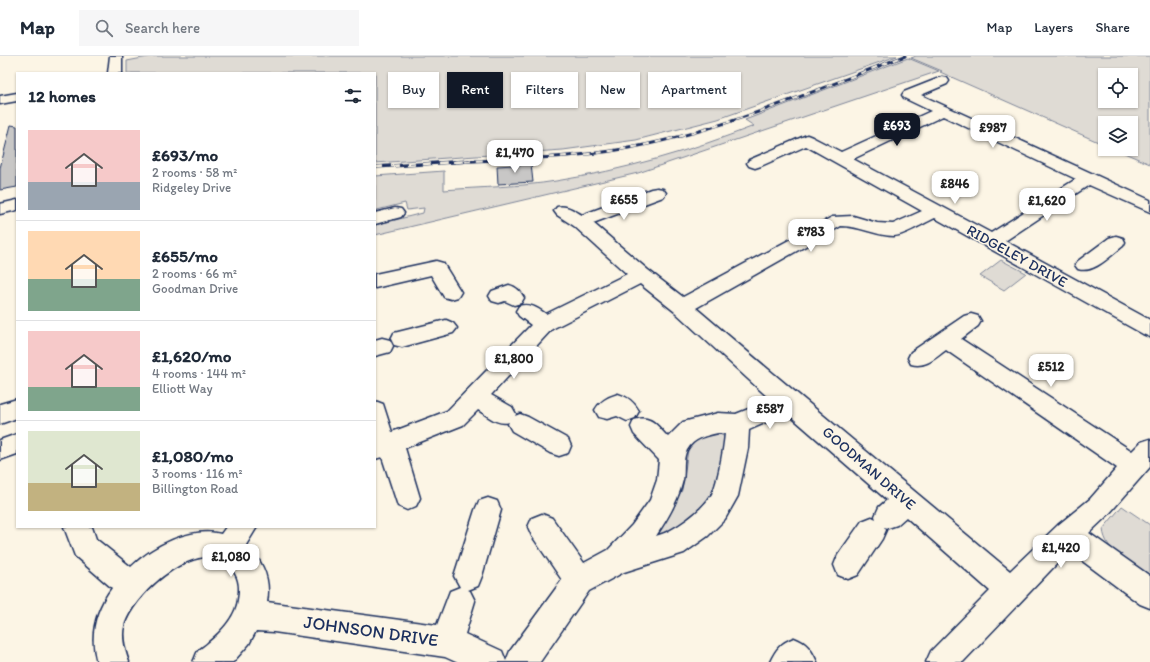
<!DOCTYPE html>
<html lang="en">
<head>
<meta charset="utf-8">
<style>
	:root { --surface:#fff; --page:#f6f6f7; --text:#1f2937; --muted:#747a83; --line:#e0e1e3; --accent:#111827 }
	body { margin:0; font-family:Itim,sans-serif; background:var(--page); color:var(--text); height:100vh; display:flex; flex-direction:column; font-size:15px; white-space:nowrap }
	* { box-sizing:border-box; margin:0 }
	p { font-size:13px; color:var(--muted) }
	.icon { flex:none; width:22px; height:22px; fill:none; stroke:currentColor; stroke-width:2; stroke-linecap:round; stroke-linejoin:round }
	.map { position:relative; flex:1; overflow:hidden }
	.sheet { position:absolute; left:16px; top:16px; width:360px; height:456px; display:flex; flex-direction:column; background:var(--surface); border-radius:0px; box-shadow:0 1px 3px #0004 }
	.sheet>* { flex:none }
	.hud { position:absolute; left:388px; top:16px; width:380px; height:36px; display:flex; gap:8px }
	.fabs { position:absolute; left:1098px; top:12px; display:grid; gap:8px }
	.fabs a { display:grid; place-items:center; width:40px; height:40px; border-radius:0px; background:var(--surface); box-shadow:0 1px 3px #0004; font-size:20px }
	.price { position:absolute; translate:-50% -34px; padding:0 9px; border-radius:8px; background:#fff; color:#222; font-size:13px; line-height:26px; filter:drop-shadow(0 1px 2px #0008) }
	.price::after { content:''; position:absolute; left:50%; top:24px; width:12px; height:9px; margin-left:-6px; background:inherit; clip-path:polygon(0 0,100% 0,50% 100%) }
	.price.selected { background:var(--accent); color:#fff }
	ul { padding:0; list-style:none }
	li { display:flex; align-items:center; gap:12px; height:100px; padding:0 12px }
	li+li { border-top:1px solid var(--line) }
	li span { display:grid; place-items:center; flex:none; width:112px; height:80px; border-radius:0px; color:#555 }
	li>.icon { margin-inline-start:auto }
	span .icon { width:48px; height:48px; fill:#fffc; stroke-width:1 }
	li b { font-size:17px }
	h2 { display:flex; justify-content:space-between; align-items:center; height:48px; padding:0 12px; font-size:17px }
	.pill { padding:0 14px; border-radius:0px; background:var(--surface); box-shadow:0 1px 3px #0004; font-size:14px; line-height:36px }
	.pill.selected { background:var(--accent); color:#fff }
	header { display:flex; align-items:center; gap:24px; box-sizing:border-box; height:56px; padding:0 20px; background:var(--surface); border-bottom:1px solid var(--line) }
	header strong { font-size:19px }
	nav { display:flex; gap:22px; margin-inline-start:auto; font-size:14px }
	.search { width:280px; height:36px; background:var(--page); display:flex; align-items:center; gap:10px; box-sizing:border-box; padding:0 14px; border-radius:0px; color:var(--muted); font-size:15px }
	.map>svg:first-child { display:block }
	.green { fill:#dfdbd4; stroke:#7d8599; fill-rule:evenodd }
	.building { fill:#c8c7c6; stroke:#1b2f5e }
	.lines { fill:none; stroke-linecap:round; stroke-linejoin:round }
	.minor-casing { stroke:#1b2f5e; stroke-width:3 }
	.minor { fill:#fcf5e5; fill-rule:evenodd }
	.rail-far1-casing { stroke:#1b2f5e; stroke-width:3 }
	.rail-casing { stroke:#1b2f5e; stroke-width:3.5 }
	.rail-far1 { stroke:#fcf5e5; stroke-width:2; stroke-dasharray:6; stroke-linecap:butt }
	.rail { stroke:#fcf5e5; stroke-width:2.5; stroke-dasharray:8; stroke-linecap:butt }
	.labels { text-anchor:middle; stroke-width:3; stroke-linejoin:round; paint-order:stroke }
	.street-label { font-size:15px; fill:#1b2f5e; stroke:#fcf5e5 }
	.near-street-label { font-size:18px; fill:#1b2f5e; stroke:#fcf5e5 }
</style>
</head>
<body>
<header>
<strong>Map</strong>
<div class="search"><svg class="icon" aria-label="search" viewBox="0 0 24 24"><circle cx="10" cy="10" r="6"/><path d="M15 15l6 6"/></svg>Search here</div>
<nav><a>Map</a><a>Layers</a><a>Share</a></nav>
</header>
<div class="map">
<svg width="1150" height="606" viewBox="0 0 1150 606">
	<rect width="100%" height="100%" fill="#fcf5e5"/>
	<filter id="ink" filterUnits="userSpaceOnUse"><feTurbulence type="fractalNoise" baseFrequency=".025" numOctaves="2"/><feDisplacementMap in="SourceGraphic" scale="8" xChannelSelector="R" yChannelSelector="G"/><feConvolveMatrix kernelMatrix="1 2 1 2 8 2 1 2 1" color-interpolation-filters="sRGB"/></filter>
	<g filter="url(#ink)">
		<path class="green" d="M 153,0 L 897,0 L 718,63 L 636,84 L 563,94 L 375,107 L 375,17 L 127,17 L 127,5 Z
			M 916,0 L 1150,0 L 1150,108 L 1115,93 L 1131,93 L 1131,67 L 1105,67 L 1105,89 L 940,16 L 942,15 L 911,2 ZM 1105,19 L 1131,19 L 1131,45 L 1105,45 Z
			M 908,2 L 939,15 L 638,117 L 375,179 L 375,169 L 423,157 L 424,152 L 407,154 L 405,147 L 377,154 L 379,157 L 375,158 L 375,120 L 444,115 L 444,134 C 481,131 520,131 556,125 C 624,114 690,95 754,70 L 745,64 Z
			M 1001,204 L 1026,217 L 1004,234 L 980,220 Z
			M 714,375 L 727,382 L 712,438 L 690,464 L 655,484 L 682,434 L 689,388 Z
			M 1122,450 L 1150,469 L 1150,521 C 1133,509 1105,497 1103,473 Z"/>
		<path class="building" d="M 11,69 L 17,70 L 17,131 L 0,134 L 0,112 Z
			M 531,108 L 533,126 L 498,128 L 497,110 Z"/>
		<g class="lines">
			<g class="minor-casing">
				<path id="minor" d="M 110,0 L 122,0 L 122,17 L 108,17 Z
					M 942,21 L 947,22 L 949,25 L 947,28 L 921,39 L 1150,144 L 1150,156 L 1089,129 L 1005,185 L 1150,264 L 1150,281 L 1143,278 L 935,162 C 924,167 905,179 894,180 C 876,180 860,170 841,170 L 696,252 C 800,341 905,427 1010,515 L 1058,469 L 1090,443 L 1117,412 L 946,294 C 935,302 926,312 911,308 L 908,302 L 911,296 L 964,260 L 971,258 L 978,260 L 981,265 L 978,270 L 961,283 L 1132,395 L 1141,386 L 1150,383 L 1150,411 L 1108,459 L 1089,477 L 1150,520 L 1150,552 L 1140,548 L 1069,495 L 963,606 L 926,606 L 931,595 L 990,535 L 906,461 L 897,469 L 888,472 L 884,471 L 886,474 L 882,483 L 858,519 L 848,523 L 838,519 L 834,509 L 838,499 L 862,465 L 872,461 L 876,463 L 875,460 L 879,451 L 887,444 L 787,357 L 749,374 L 748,392 L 738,440 L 725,463 L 708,480 L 684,497 L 624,516 L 589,535 L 540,606 L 456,606 L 445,601 L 274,576 L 256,575 L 249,588 L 233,606 L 193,606 C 195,603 196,598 198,595 C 201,592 205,590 208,587 C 219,578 233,564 237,549 C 240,535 241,523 231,512 C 228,510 225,506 222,504 C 189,488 132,540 124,570 C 121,582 125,595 129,606 L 97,606 C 89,579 96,554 112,532 L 75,500 L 64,471 L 92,471 L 96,483 L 131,511 C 153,490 191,470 221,478 L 226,471 L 257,471 L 246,489 C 263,505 271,523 267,546 L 437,569 L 450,535 L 460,531 L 454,520 L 475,454 L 479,445 L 488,442 L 497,445 L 501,454 L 482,520 L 478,530 L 468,534 L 470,535 L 475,545 L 465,578 L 502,595 L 506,605 L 510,595 L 562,524 L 532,480 L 528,471 L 532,462 L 542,458 L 552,462 L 584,507 L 608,494 L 632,469 L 650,444 L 657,424 L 659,404 L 634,378 L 631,371 L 634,364 C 651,358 657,370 668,381 L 683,366 L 718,357 L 736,358 L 771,344 L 675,256 L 640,228 L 552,273 L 491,339 L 512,351 L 516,358 L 515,360 L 520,358 L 528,361 L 568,383 L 571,390 L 568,397 L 559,400 L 550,397 L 512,375 L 508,368 L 509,366 C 498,370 487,359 478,354 L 463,369 L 405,392 L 420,442 L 416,450 L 407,454 L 398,450 L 382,401 L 375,403 L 375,345 L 383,348 L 392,376 L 447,355 L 531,269 L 519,260 L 516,255 L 519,250 C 530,247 537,252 546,258 L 627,218 L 574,170 L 557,159 L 554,155 L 557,151 C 567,149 573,154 582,159 L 651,133 L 657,132 L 663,133 L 666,137 L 663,141 L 593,167 L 648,214 L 683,241 L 832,161 L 853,160 L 877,167 L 893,168 L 922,155 L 806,90 L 761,110 L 755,112 L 749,110 L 747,107 L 749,104 L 807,79 L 812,81 L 841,96 L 931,55 L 904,42 L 902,39 L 904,36 ZM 943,60 L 1076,123 L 991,177 L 853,103 ZM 718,377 L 725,377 C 724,391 718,426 712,438 C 702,455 675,475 656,480 C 668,462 678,445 683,424 C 685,415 682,403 687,394 C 694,382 705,380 718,377 Z
					M 17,37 L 17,45 L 0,48 L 0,40 Z
					M 17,144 L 17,154 L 0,158 L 0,148 Z
					M 395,152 L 401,153 L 404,157 L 401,161 L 375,168 L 375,157 Z
					M 1116,180 L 1123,182 L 1125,186 L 1123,190 C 1110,200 1094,218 1078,213 L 1075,209 L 1078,205 L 1109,182 Z
					M 436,205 L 443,207 L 461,236 L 458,241 L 451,243 L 444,241 L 431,219 L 375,232 L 375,218 Z
					M 509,229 C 517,231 520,235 524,242 L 521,247 L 514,249 L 505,245 L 499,247 L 492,245 L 489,240 L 492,235 Z
					M 446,264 L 453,267 L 457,272 L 453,277 L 402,291 L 394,289 L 391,283 L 394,277 Z
					M 382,282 L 390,284 L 393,290 L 390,296 L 375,300 L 375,284 Z
					M 618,338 C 628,341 634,346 639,355 L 635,362 L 627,365 L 617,360 L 607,363 L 599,361 L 595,354 C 600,345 608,341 618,338 Z
					M 17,343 L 17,362 L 0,368 L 0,348 Z
					M 17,378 L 17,398 L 0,404 L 0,384 Z
					M 794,582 C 807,587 811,593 817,606 L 770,606 C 776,593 781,587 794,582 Z"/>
			</g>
			<use href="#minor" class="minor"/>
			<g class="rail-far1-casing">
				<path id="rail-far1" d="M 453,106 C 509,103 567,103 623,93 C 720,76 813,35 905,0"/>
			</g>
			<g class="rail-casing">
				<path id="rail" d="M 375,111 L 469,105"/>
			</g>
			<use href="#rail-far1" class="rail-far1"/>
			<use href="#rail" class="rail"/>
		</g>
	</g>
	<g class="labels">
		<g class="street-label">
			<text transform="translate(1017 200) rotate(29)" y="5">RIDGELEY DRIVE</text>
			<text transform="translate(869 412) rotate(41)" y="5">GOODMAN DRIVE</text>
		</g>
		<g class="near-street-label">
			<text transform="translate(371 575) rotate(8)" y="6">JOHNSON DRIVE</text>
		</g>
	</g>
</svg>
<div class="fabs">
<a><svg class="icon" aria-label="locate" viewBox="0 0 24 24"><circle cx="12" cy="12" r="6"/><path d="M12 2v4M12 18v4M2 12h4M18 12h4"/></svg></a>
<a><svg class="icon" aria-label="layers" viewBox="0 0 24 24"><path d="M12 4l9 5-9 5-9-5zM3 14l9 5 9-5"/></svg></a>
</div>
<b class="price selected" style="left:897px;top:91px">£693</b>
<b class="price" style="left:993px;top:93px">£987</b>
<b class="price" style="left:515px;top:118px">£1,470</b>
<b class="price" style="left:955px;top:149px">£846</b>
<b class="price" style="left:624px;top:165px">£655</b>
<b class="price" style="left:1047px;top:166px">£1,620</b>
<b class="price" style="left:811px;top:197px">£783</b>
<b class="price" style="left:514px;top:324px">£1,800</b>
<b class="price" style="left:1051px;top:332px">£512</b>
<b class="price" style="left:770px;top:374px">£587</b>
<b class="price" style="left:1061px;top:513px">£1,420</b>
<b class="price" style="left:231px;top:522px">£1,080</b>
<div class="hud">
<a class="pill">Buy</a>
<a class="pill selected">Rent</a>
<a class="pill">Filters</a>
<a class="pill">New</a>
<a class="pill">Apartment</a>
</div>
<section class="sheet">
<h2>12 homes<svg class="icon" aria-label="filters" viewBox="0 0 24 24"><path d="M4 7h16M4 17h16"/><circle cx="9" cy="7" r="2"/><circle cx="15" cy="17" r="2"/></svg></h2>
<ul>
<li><span style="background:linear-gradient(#f6c9c9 65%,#9aa5b1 0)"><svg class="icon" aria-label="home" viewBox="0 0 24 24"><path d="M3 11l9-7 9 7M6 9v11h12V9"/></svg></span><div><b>£693/mo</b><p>2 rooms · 58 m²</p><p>Ridgeley Drive</p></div></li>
<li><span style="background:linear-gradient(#ffd9b3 60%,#7fa58c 0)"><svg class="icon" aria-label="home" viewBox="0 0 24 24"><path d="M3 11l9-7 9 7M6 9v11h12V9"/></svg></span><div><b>£655/mo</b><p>2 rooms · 66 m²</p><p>Goodman Drive</p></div></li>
<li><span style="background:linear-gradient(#f6c9c9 70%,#7fa58c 0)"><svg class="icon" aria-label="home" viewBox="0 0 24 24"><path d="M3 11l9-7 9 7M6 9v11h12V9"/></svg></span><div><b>£1,620/mo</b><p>4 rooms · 144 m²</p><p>Elliott Way</p></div></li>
<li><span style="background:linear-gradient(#dfe7d0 65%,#c2b280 0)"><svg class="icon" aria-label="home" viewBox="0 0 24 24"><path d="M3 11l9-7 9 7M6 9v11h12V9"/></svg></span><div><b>£1,080/mo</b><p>3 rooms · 116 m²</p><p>Billington Road</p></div></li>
</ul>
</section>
</div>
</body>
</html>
